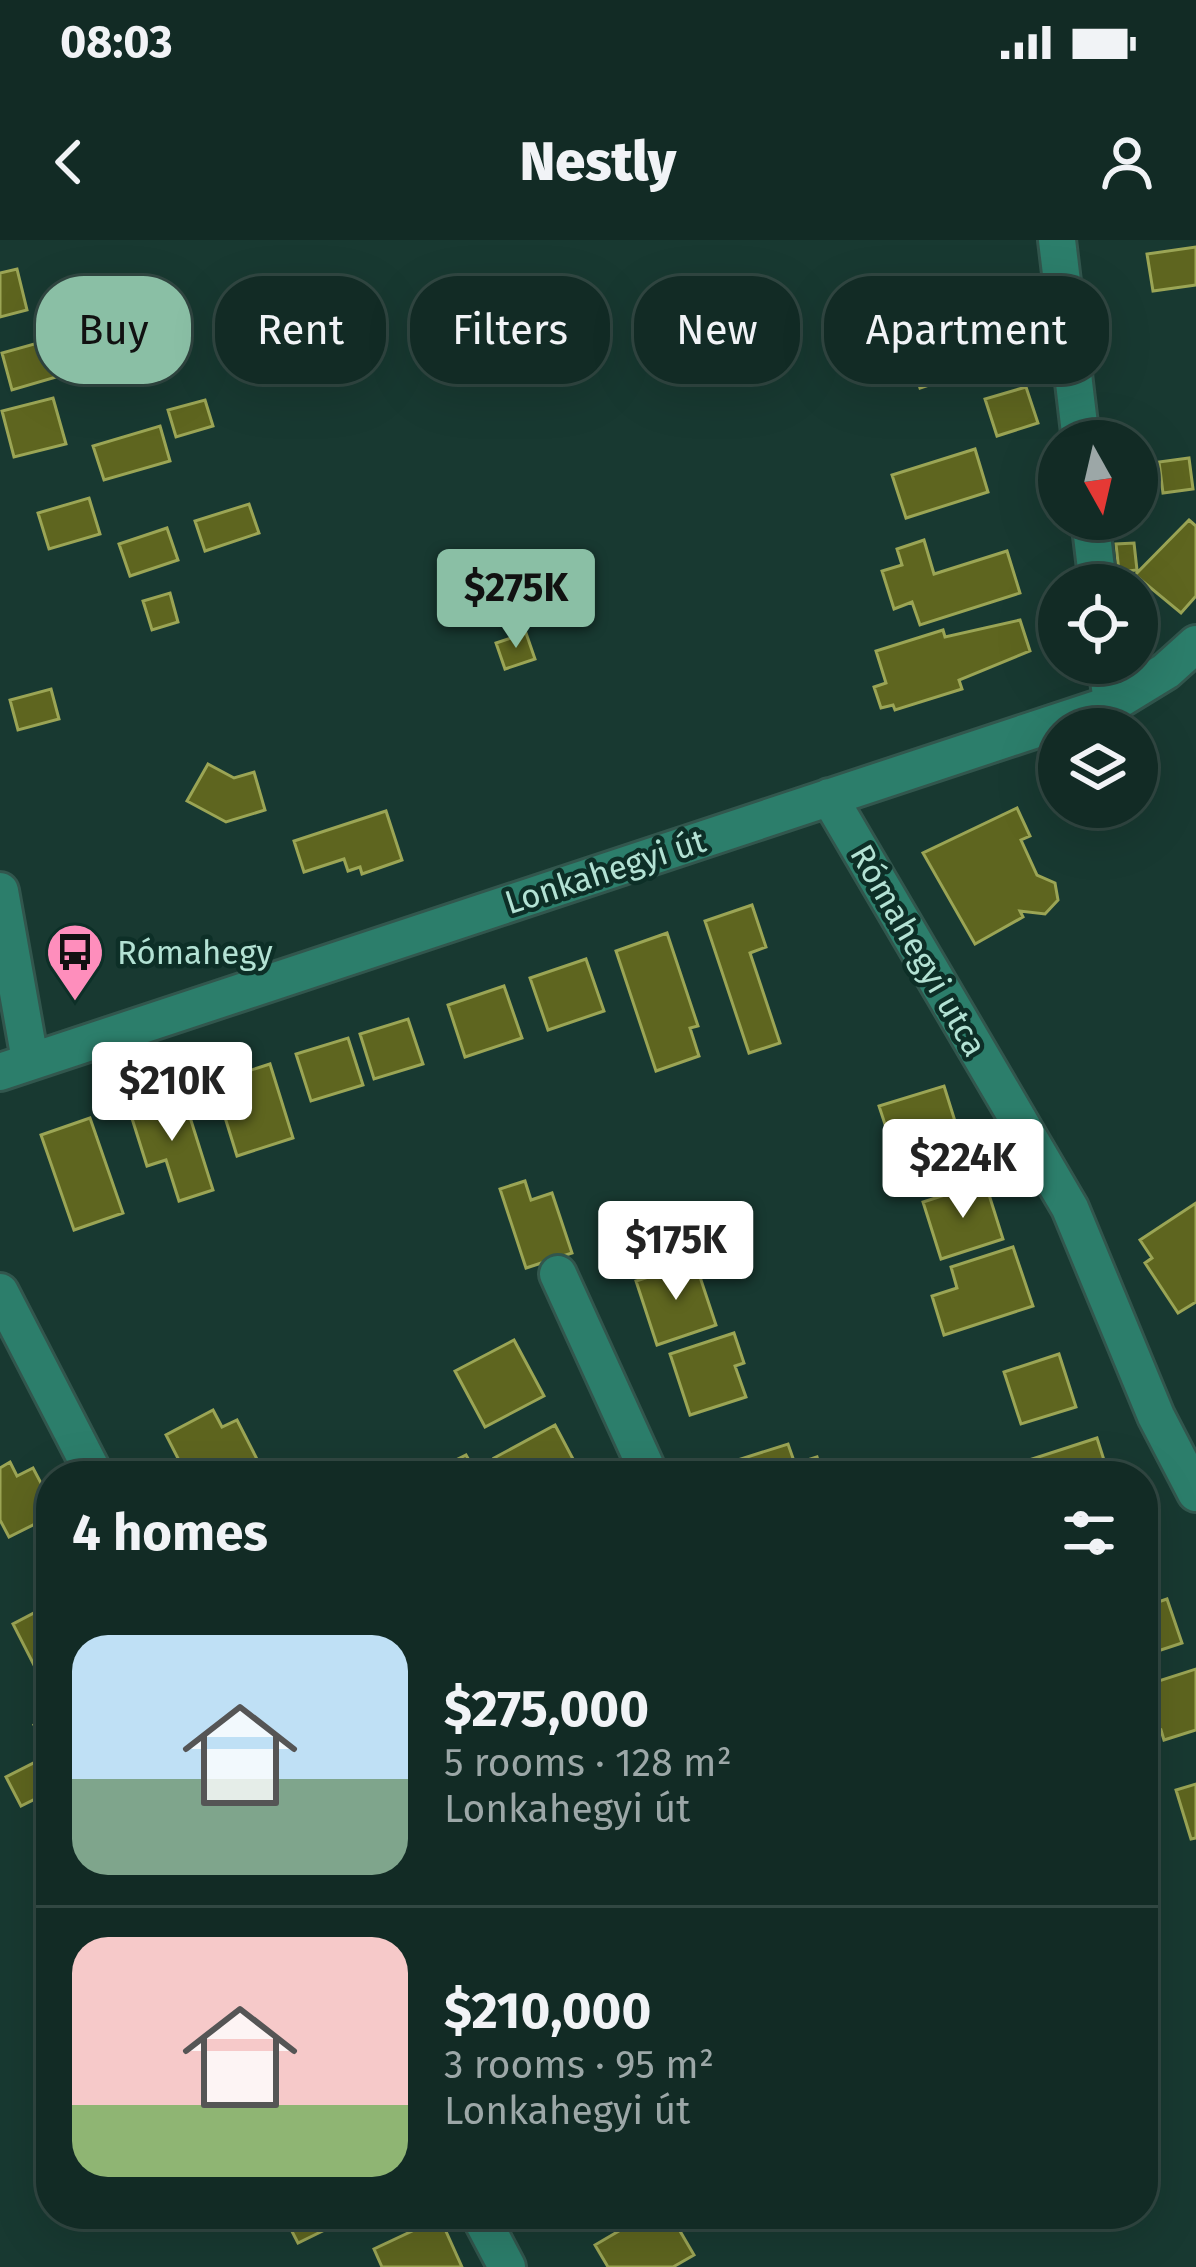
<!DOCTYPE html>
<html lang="en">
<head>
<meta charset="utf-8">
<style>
	:root { --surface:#122b25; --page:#1f3732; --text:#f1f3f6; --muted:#9ca7a7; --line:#314742; --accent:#8abfa5 }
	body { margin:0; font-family:"Fira Sans",sans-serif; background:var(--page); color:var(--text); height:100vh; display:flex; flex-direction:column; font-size:45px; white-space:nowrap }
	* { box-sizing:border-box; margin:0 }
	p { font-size:39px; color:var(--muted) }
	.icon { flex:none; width:66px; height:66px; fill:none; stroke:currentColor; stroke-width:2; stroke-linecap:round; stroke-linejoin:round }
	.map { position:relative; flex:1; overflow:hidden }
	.details { position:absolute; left:36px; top:1221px; width:1122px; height:768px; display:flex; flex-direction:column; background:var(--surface); border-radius:48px; box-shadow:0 12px 48px #0002,0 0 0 3px var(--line) }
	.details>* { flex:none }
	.top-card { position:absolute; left:36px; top:36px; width:1125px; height:108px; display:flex; gap:24px }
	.needle { width:78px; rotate:172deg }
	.tools { position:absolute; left:1038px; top:180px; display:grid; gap:24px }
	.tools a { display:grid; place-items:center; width:120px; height:120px; border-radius:50%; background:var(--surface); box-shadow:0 12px 48px #0002,0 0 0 3px var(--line); font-size:60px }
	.price { position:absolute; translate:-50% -102px; padding:0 27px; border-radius:12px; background:#fff; color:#222; font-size:39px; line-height:78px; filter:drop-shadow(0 3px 6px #0008) }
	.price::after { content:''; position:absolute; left:50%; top:72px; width:36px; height:27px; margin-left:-18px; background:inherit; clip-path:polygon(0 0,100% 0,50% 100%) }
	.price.active { background:var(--accent); color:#111 }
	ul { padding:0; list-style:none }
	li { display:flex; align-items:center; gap:36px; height:300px; padding:0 36px }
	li+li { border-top:3px solid var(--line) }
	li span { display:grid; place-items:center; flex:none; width:336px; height:240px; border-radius:36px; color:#555 }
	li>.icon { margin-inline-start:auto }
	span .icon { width:144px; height:144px; fill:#fffc; stroke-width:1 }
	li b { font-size:51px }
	h2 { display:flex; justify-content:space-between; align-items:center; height:144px; padding:0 36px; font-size:51px }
	.chip { padding:0 42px; border-radius:48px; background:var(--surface); box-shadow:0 12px 48px #0002,0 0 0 3px var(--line); font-size:42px; line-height:108px }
	.chip.active { background:var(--accent); color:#111 }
	.status { display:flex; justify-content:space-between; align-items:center; height:84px; padding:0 60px; background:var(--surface); direction:ltr }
	.status svg { height:33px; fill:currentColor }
	header { display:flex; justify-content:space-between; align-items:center; height:156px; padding:0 36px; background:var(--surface); font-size:54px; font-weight:800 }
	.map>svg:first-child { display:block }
	.building { fill:#5e651f; stroke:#9ba555; stroke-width:3 }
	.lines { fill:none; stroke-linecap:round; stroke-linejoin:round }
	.minor-casing { stroke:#32564d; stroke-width:42 }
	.minor { stroke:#2c7e6b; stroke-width:36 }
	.labels { text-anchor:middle; stroke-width:9; stroke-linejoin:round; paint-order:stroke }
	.street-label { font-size:33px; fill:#b3e2d4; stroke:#0d2f27 }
	.poi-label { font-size:33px; fill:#b3e2d4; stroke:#0d2f27; text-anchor:start }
</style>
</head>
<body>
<div class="status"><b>08:03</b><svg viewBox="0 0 49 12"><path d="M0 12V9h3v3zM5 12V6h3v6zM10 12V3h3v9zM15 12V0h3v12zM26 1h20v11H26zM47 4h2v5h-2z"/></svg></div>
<header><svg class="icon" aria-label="back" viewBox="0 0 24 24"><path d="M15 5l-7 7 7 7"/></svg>Nestly<svg class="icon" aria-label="person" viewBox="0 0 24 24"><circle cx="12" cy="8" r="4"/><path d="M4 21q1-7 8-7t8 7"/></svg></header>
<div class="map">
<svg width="1196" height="2027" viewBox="0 0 1196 2027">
	<rect width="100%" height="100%" fill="#183931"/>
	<path class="building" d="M 1196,7 L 1196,45 L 1153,51 L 1147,14 Z
		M 17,29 L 27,70 L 0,77 L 0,33 Z
		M 975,81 L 989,125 L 920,148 L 906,103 Z
		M 52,99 L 63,135 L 12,150 L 2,113 Z
		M 1026,147 L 1038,183 L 997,196 L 985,159 Z
		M 53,158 L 66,204 L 14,217 L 2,171 Z
		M 205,160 L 213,186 L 176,197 L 168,170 Z
		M 160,186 L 170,221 L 104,240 L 93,206 Z
		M 975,209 L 988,252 L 906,278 L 892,235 Z
		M 1189,218 L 1193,249 L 1163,253 L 1159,222 Z
		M 89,258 L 100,294 L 49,309 L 38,273 Z
		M 249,264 L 259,293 L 205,311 L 195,281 Z
		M 1189,280 L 1196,286 L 1196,356 L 1181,373 L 1135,335 Z
		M 167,288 L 178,320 L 130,336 L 119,304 Z
		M 924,300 L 934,334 L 1007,311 L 1020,353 L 920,385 L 912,362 L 894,369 L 882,331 L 902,325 L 897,309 Z
		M 1134,303 L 1137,330 L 1119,332 L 1116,304 Z
		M 170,353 L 178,382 L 152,390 L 143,361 Z
		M 1020,380 L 1030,411 L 959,440 L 962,449 L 895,470 L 893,465 L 881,468 L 874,447 L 886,443 L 876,411 L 943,390 L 945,397 Z
		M 526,393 L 535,419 L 505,429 L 496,403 Z
		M 51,449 L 59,479 L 18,490 L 10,460 Z
		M 208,524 L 234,538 L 254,532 L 265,570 L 226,582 L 187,561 Z
		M 1017,568 L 1030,596 L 1021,600 L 1037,635 L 1055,643 L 1058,660 L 1045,674 L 1020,671 L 1023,677 L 975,704 L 923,613 Z
		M 386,571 L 402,620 L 362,634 L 360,627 L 348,631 L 344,619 L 304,632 L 294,601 Z
		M 752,665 L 766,707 L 750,713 L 780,803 L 749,813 L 705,681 Z
		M 667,693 L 698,786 L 690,788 L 699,816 L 656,831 L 616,711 Z
		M 586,719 L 604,771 L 548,790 L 530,738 Z
		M 504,746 L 522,798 L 465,817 L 448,765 Z
		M 408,779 L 423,824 L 374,839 L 360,794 Z
		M 348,798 L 363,845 L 311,861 L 296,814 Z
		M 270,824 L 293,898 L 237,916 L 214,842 Z
		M 944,846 L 964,910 L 900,930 L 879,866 Z
		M 182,852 L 213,950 L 179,961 L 166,920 L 147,926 L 129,869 Z
		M 90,878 L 123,973 L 74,990 L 41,895 Z
		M 525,941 L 531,960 L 552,953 L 572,1013 L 526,1028 L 500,949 Z
		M 985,942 L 1003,999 L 941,1019 L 923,962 Z
		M 1196,963 L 1196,1062 L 1178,1073 L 1145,1023 L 1152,1018 L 1140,1000 Z
		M 1013,1007 L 1033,1066 L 944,1095 L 932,1056 L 957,1048 L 951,1027 Z
		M 695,1022 L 716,1085 L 657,1105 L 636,1041 Z
		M 734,1093 L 744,1123 L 735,1126 L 746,1157 L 690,1175 L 670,1114 Z
		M 514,1100 L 544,1156 L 485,1187 L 455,1131 Z
		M 1059,1114 L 1076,1167 L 1021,1184 L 1004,1132 Z
		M 213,1170 L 222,1187 L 237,1180 L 259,1223 L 245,1230 L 248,1236 L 187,1236 L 166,1195 Z
		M 555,1185 L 582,1236 L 504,1236 L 494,1218 Z
		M 1097,1198 L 1109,1236 L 1034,1236 L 1029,1220 Z
		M 788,1204 L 795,1224 L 817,1217 L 823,1236 L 725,1236 L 722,1225 Z
		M 466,1215 L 478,1236 L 441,1236 L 438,1229 Z
		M 10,1222 L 17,1236 L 33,1228 L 51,1262 L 51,1276 L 9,1297 L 0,1280 L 0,1228 Z
		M 1167,1359 L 1182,1403 L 1143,1416 L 1143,1367 Z
		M 51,1364 L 51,1426 L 38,1433 L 13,1384 Z
		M 1196,1429 L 1196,1490 L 1164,1500 L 1161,1490 L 1151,1494 L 1143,1446 Z
		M 51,1476 L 51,1551 L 21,1566 L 6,1537 L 49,1515 L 34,1485 Z
		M 1196,1544 L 1196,1598 L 1191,1599 L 1176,1550 Z
		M 347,1974 L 349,1978 L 298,2003 L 284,1976 Z
		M 648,1974 L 670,1974 L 694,2015 L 673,2027 L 608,2027 L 595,2005 Z
		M 440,1978 L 462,2027 L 382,2027 L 374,2009 Z"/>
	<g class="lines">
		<g class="minor-casing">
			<path id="minor" d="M 1057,0 L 1081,201
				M 1090,279 L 1098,345
				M 1107,423 L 1112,464
				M 829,557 L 1070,968 L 1156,1176 L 1196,1253
				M 0,651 L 30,820
				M 0,832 L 1112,464 L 1166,431 L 1196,404
				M 558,1034 L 650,1236
				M 0,1052 L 95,1236
				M 479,1974 L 507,2027"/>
		</g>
		<use href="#minor" class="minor"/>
	</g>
	<defs>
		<g id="bus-pin" transform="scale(3)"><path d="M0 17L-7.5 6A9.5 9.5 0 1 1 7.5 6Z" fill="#fe8ebc" stroke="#0d2f27"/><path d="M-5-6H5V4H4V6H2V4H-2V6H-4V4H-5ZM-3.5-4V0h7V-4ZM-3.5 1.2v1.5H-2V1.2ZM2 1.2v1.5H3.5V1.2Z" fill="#111"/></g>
	</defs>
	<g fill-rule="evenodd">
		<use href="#bus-pin" x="75" y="712"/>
	</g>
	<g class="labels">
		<g class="street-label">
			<text transform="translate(605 631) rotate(-18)" y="12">Lonkahegyi út</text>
			<text transform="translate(919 710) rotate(60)" y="12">Rómahegyi utca</text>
		</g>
		<g class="poi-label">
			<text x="117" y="724">Rómahegy</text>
		</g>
	</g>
</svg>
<div class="tools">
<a><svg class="needle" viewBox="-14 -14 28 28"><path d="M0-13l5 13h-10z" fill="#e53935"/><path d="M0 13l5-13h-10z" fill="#9ca7a7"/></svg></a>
<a><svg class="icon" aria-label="locate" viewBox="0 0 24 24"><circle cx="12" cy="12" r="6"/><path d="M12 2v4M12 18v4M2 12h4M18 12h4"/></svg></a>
<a><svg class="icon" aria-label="layers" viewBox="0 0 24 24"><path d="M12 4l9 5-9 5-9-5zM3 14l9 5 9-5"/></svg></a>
</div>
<b class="price active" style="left:516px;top:411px">$275K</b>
<b class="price" style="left:172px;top:904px">$210K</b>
<b class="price" style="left:963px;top:981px">$224K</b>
<b class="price" style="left:676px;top:1063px">$175K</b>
<div class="top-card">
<a class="chip active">Buy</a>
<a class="chip">Rent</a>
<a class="chip">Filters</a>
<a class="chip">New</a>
<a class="chip">Apartment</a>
</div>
<section class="details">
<h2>4 homes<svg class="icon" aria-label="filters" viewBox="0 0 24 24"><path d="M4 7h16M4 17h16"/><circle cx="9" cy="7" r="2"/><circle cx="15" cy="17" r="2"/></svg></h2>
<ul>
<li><span style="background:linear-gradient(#bfe0f5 60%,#7fa58c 0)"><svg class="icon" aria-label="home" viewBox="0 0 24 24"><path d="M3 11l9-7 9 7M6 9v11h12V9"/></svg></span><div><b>$275,000</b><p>5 rooms · 128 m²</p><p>Lonkahegyi út</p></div></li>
<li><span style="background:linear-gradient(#f6c9c9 70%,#8fb573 0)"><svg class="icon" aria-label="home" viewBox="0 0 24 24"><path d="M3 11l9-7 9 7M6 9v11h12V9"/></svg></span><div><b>$210,000</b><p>3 rooms · 95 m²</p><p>Lonkahegyi út</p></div></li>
</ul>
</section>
</div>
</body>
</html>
